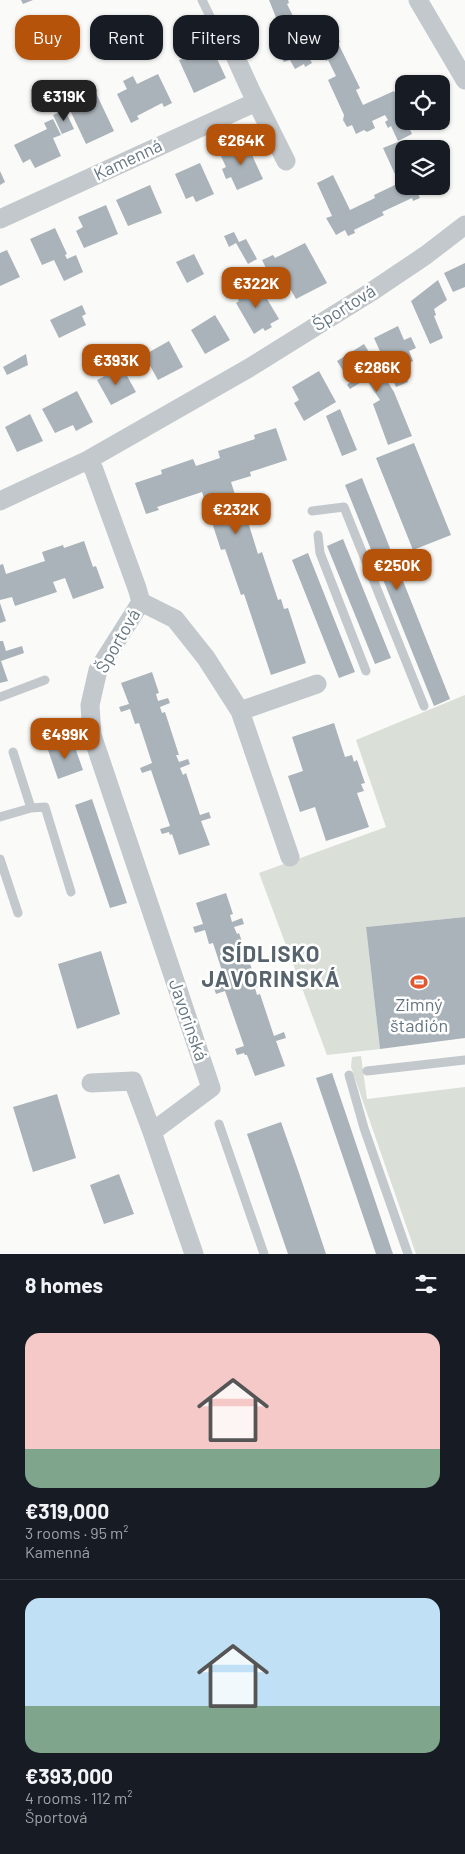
<!DOCTYPE html>
<html lang="en">
<head>
<meta charset="utf-8">
<style>
	:root { --surface:#171b24; --page:#242831; --text:#f1f3f6; --muted:#9ea1a6; --line:#363941; --accent:#b45309 }
	body { margin:0; font-family:Barlow,sans-serif; background:var(--page); color:var(--text); height:100vh; display:flex; flex-direction:column; font-size:19px; white-space:nowrap }
	* { box-sizing:border-box; margin:0 }
	p { font-size:16px; color:var(--muted) }
	.icon { flex:none; width:28px; height:28px; fill:none; stroke:currentColor; stroke-width:2; stroke-linecap:round; stroke-linejoin:round }
	.map { position:relative; height:1254px; overflow:hidden }
	.drawer { display:flex; flex-direction:column; background:var(--surface); flex:1 }
	.drawer>* { flex:none }
	.top-card { position:absolute; left:15px; top:15px; width:435px; height:45px; display:flex; gap:10px }
	.tools { position:absolute; left:395px; top:75px; display:grid; gap:10px }
	.tools a { display:grid; place-items:center; width:55px; height:55px; border-radius:10px; background:var(--surface); box-shadow:0 1px 4px #0004; font-size:25px }
	.price { position:absolute; translate:-50% -42px; padding:0 11px; border-radius:10px; background:var(--accent); color:#fff; font-size:16px; line-height:32px; filter:drop-shadow(0 1px 2px #0008) }
	.price::after { content:''; position:absolute; left:50%; top:30px; width:15px; height:11px; margin-left:-8px; background:inherit; clip-path:polygon(0 0,100% 0,50% 100%) }
	.price.selected { background:#222; color:#fff }
	ul { padding:0; list-style:none }
	li { display:grid; align-content:center; gap:10px; height:265px; padding:0 25px }
	li+li { border-top:1px solid var(--line) }
	li span { display:grid; place-items:center; height:155px; border-radius:15px; color:#555 }
	li>.icon { margin-inline-start:auto }
	span .icon { width:90px; height:90px; fill:#fffc; stroke-width:1 }
	li b { font-size:21px }
	h2 { display:flex; justify-content:space-between; align-items:center; height:60px; padding:0 25px; font-size:21px }
	.tag { padding:0 18px; border-radius:15px; background:var(--surface); box-shadow:0 1px 4px #0004; font-size:18px; line-height:45px }
	.tag.selected { background:var(--accent); color:#fff }
	.map>svg:first-child { display:block }
	.green { fill:#dadfd7 }
	.building { fill:#aab3b9 }
	.lines { fill:none; stroke-linecap:round; stroke-linejoin:round }
	.lane { stroke:#c3c8cc; stroke-width:9 }
	.street { stroke:#c3c8cc; stroke-width:19 }
	.labels { text-anchor:middle; stroke-width:5; stroke-linejoin:round; paint-order:stroke }
	.street-label { font-size:18px; fill:#657683; stroke:#fff }
	.poi-label { font-size:18px; fill:#657683; stroke:#fff }
	.district-label { font-size:22px; font-weight:bold; letter-spacing:1px; fill:#57646e; stroke:#fff }
</style>
</head>
<body>
<div class="map">
<svg width="465" height="1254" viewBox="0 0 465 1254">
	<rect width="100%" height="100%" fill="#fafaf8"/>
	<path class="green" d="M 465,695 L 465,917 L 366,927 L 380,1049 L 327,1055 L 259,873 L 386,827 L 356,740 Z
		M 361,1056 L 367,1099 L 465,1087 L 465,1254 L 416,1254 L 351,1067 L 352,1057 Z"/>
	<path class="building" d="M 21,0 L 33,0 L 23,4 Z
		M 269,0 L 288,0 L 289,3 L 287,4 L 297,24 L 293,26 L 300,41 L 332,25 L 340,42 L 338,43 L 360,88 L 356,90 L 363,105 L 394,91 L 402,107 L 400,108 L 404,117 L 404,121 L 406,121 L 412,134 L 398,141 L 391,126 L 388,128 L 385,122 L 388,120 L 385,115 L 372,121 L 375,128 L 367,132 L 364,130 L 356,134 L 352,125 L 347,127 L 343,120 L 344,115 L 328,80 L 336,76 L 328,60 L 326,61 L 324,56 L 326,55 L 323,50 L 309,57 L 312,63 L 305,67 L 304,64 L 295,69 L 290,60 L 284,62 L 281,56 L 284,54 L 269,24 L 277,20 Z
		M 211,46 L 226,78 L 194,93 L 179,60 Z
		M 158,74 L 172,103 L 164,107 L 162,103 L 137,116 L 139,119 L 131,123 L 117,94 L 127,89 L 123,81 L 133,76 L 137,84 Z
		M 95,91 L 114,131 L 86,144 L 69,108 L 86,100 L 84,96 Z
		M 65,110 L 74,129 L 62,134 L 53,115 Z
		M 53,119 L 61,135 L 53,138 L 61,156 L 35,168 L 30,159 L 23,163 L 14,145 L 47,129 L 44,123 Z
		M 400,141 L 404,150 L 404,186 L 428,186 L 417,192 L 420,198 L 413,201 L 412,198 L 382,212 L 384,215 L 354,230 L 355,233 L 348,236 L 345,230 L 336,235 L 326,218 L 332,216 L 317,183 L 333,175 L 350,210 L 375,198 L 374,195 L 399,183 L 383,148 Z
		M 246,142 L 263,179 L 237,190 L 231,177 L 226,179 L 222,169 L 226,167 L 220,154 Z
		M 200,163 L 214,194 L 196,202 L 193,196 L 186,199 L 175,174 Z
		M 0,171 L 5,182 L 0,185 Z
		M 150,185 L 162,213 L 128,226 L 116,200 Z
		M 106,205 L 118,234 L 84,248 L 76,231 L 83,227 L 78,217 Z
		M 55,228 L 67,254 L 65,255 L 67,259 L 76,255 L 83,272 L 64,281 L 54,260 L 42,265 L 30,239 Z
		M 234,232 L 239,242 L 246,239 L 257,259 L 248,264 L 236,243 L 229,247 L 224,236 Z
		M 305,243 L 327,283 L 296,299 L 283,276 L 273,282 L 262,260 L 273,255 L 275,258 Z
		M 7,250 L 20,277 L 0,286 L 0,253 Z
		M 194,254 L 204,274 L 187,283 L 176,262 Z
		M 465,263 L 465,287 L 453,292 L 444,273 Z
		M 438,280 L 447,300 L 434,309 L 436,315 L 434,316 L 443,338 L 430,344 L 411,301 Z
		M 250,284 L 252,286 L 254,285 L 257,291 L 261,289 L 279,319 L 270,324 L 272,327 L 265,331 L 263,328 L 254,334 L 236,303 L 239,301 L 236,296 L 238,294 L 237,291 Z
		M 82,305 L 86,314 L 82,316 L 86,325 L 59,338 L 50,320 Z
		M 215,315 L 230,340 L 205,354 L 191,330 Z
		M 398,326 L 404,340 L 411,337 L 416,348 L 409,351 L 413,361 L 401,367 L 408,382 L 396,387 L 374,338 Z
		M 169,341 L 183,367 L 158,380 L 144,355 Z
		M 364,344 L 394,392 L 412,436 L 388,445 L 373,404 L 380,400 L 366,379 L 350,389 L 347,385 L 350,382 L 337,361 Z
		M 26,354 L 28,365 L 7,375 L 3,367 Z
		M 122,367 L 136,392 L 111,405 L 97,380 Z
		M 319,371 L 336,402 L 304,421 L 294,403 L 299,400 L 292,387 Z
		M 77,391 L 93,422 L 76,431 L 73,425 L 55,433 L 42,409 Z
		M 340,409 L 357,450 L 342,456 L 326,416 Z
		M 30,414 L 43,441 L 17,452 L 5,427 Z
		M 276,428 L 287,460 L 250,472 L 251,476 L 231,482 L 239,507 L 243,506 L 258,554 L 262,552 L 278,600 L 281,599 L 284,609 L 288,608 L 306,663 L 271,675 L 244,594 L 241,595 L 225,549 L 221,550 L 202,492 L 157,507 L 159,510 L 146,514 L 135,483 L 162,474 L 161,470 L 193,459 L 196,466 L 220,458 L 218,451 L 255,439 L 254,435 Z
		M 414,443 L 451,535 L 413,550 L 376,458 Z
		M 362,478 L 450,699 L 434,706 L 345,485 Z
		M 343,539 L 391,658 L 375,664 L 327,546 Z
		M 84,541 L 93,567 L 96,566 L 104,588 L 73,599 L 65,578 L 53,582 L 57,592 L 15,606 L 12,597 L 0,600 L 0,565 L 3,564 L 6,574 L 45,561 L 42,552 L 63,545 L 64,548 Z
		M 308,553 L 355,672 L 339,678 L 292,560 Z
		M 0,603 L 6,621 L 0,623 Z
		M 0,641 L 3,641 L 6,651 L 22,646 L 24,653 L 1,661 L 8,681 L 0,683 Z
		M 152,672 L 159,693 L 156,694 L 158,701 L 168,698 L 170,703 L 160,707 L 162,713 L 165,712 L 179,755 L 176,755 L 179,762 L 188,759 L 190,764 L 180,768 L 183,775 L 186,773 L 200,815 L 209,812 L 211,818 L 201,821 L 210,845 L 179,855 L 172,834 L 170,835 L 169,832 L 162,834 L 161,832 L 160,829 L 170,826 L 151,770 L 142,773 L 140,768 L 152,763 L 139,723 L 135,724 L 130,709 L 121,712 L 119,707 L 129,704 L 121,683 Z
		M 334,723 L 345,757 L 352,755 L 354,762 L 357,760 L 365,783 L 361,784 L 364,791 L 357,793 L 369,827 L 326,841 L 315,807 L 300,812 L 288,776 L 303,771 L 292,737 Z
		M 73,742 L 83,770 L 58,779 L 48,750 Z
		M 92,799 L 127,903 L 110,908 L 75,805 Z
		M 226,893 L 233,914 L 230,915 L 232,922 L 242,918 L 244,924 L 234,927 L 237,934 L 239,933 L 254,975 L 251,976 L 253,982 L 263,979 L 265,985 L 255,988 L 257,995 L 260,994 L 274,1036 L 284,1032 L 286,1038 L 276,1041 L 285,1066 L 255,1076 L 247,1055 L 245,1055 L 244,1053 L 237,1055 L 235,1049 L 244,1046 L 225,991 L 216,994 L 214,988 L 226,983 L 213,943 L 209,944 L 205,930 L 195,933 L 193,927 L 203,924 L 196,903 Z
		M 465,917 L 465,1038 L 380,1049 L 366,927 Z
		M 101,951 L 120,1014 L 77,1029 L 58,964 Z
		M 332,1073 L 351,1129 L 393,1254 L 376,1254 L 332,1125 L 316,1078 Z
		M 57,1094 L 76,1158 L 33,1172 L 13,1107 Z
		M 281,1122 L 299,1173 L 326,1254 L 288,1254 L 247,1134 Z
		M 119,1174 L 134,1214 L 104,1224 L 90,1185 Z"/>
	<g class="lines">
		<path class="lane" d="M 202,0 L 226,49
			M 312,511 L 344,507 L 424,706
			M 318,535 L 320,553 L 366,671
			M 0,697 L 45,680
			M 13,752 L 31,808
			M 0,817 L 31,808 L 45,807 L 71,892
			M 0,859 L 18,913
			M 367,1071 L 465,1060
			M 349,1075 L 364,1128 L 408,1254
			M 219,1124 L 264,1254"/>
		<path class="street" d="M 418,0 L 465,80
			M 226,49 L 231,47 L 250,89 L 286,161
			M 0,219 L 256,102
			M 88,460 L 94,470 L 137,588 L 141,602 L 98,670 L 90,705 L 92,735 L 211,1088 L 152,1132 L 194,1254
			M 0,501 L 88,460 L 249,368 L 371,292 L 426,255 L 465,225
			M 141,602 L 175,619 L 206,658 L 240,711 L 290,857
			M 240,711 L 317,684
			M 91,1083 L 133,1081 L 152,1132"/>
	</g>
	<defs>
		<g id="stadium-bare" transform="scale(1.35)"><path d="M0-5a6.5 5 0 1 0 0 10a6.5 5 0 1 0 0-10ZM-3.5-1.8h7v3.6h-7Z" fill="#e4572e" stroke="#fff" stroke-width="2.5" paint-order="stroke"/></g>
	</defs>
	<g fill-rule="evenodd">
		<use href="#stadium-bare" x="419" y="982"/>
	</g>
	<g class="labels">
		<g class="street-label">
			<text transform="translate(128 160) rotate(-25)" y="6">Kamenná</text>
			<text transform="translate(344 308) rotate(-32)" y="6">Športová</text>
			<text transform="translate(118 641) rotate(-60)" y="6">Športová</text>
			<text transform="translate(188 1020) rotate(71)" y="6">Javorinská</text>
		</g>
		<g class="poi-label">
			<text x="419" y="1011">Zimný<tspan x="419" dy="21">štadión</tspan></text>
		</g>
		<g class="district-label">
			<text x="271" y="962">SÍDLISKO<tspan x="271" dy="25">JAVORINSKÁ</tspan></text>
		</g>
	</g>
</svg>
<div class="tools">
<a><svg class="icon" aria-label="locate" viewBox="0 0 24 24"><circle cx="12" cy="12" r="6"/><path d="M12 2v4M12 18v4M2 12h4M18 12h4"/></svg></a>
<a><svg class="icon" aria-label="layers" viewBox="0 0 24 24"><path d="M12 4l9 5-9 5-9-5zM3 14l9 5 9-5"/></svg></a>
</div>
<b class="price selected" style="left:64px;top:122px">€319K</b>
<b class="price" style="left:241px;top:166px">€264K</b>
<b class="price" style="left:256px;top:309px">€322K</b>
<b class="price" style="left:116px;top:386px">€393K</b>
<b class="price" style="left:377px;top:393px">€286K</b>
<b class="price" style="left:236px;top:535px">€232K</b>
<b class="price" style="left:397px;top:591px">€250K</b>
<b class="price" style="left:65px;top:760px">€499K</b>
<div class="top-card">
<a class="tag selected">Buy</a>
<a class="tag">Rent</a>
<a class="tag">Filters</a>
<a class="tag">New</a>
</div>
</div>
<section class="drawer">
<h2>8 homes<svg class="icon" aria-label="filters" viewBox="0 0 24 24"><path d="M4 7h16M4 17h16"/><circle cx="9" cy="7" r="2"/><circle cx="15" cy="17" r="2"/></svg></h2>
<ul>
<li><span style="background:linear-gradient(#f6c9c9 75%,#7fa58c 0)"><svg class="icon" aria-label="home" viewBox="0 0 24 24"><path d="M3 11l9-7 9 7M6 9v11h12V9"/></svg></span><div><b>€319,000</b><p>3 rooms · 95 m²</p><p>Kamenná</p></div></li>
<li><span style="background:linear-gradient(#bfe0f5 70%,#7fa58c 0)"><svg class="icon" aria-label="home" viewBox="0 0 24 24"><path d="M3 11l9-7 9 7M6 9v11h12V9"/></svg></span><div><b>€393,000</b><p>4 rooms · 112 m²</p><p>Športová</p></div></li>
</ul>
</section>
</body>
</html>
